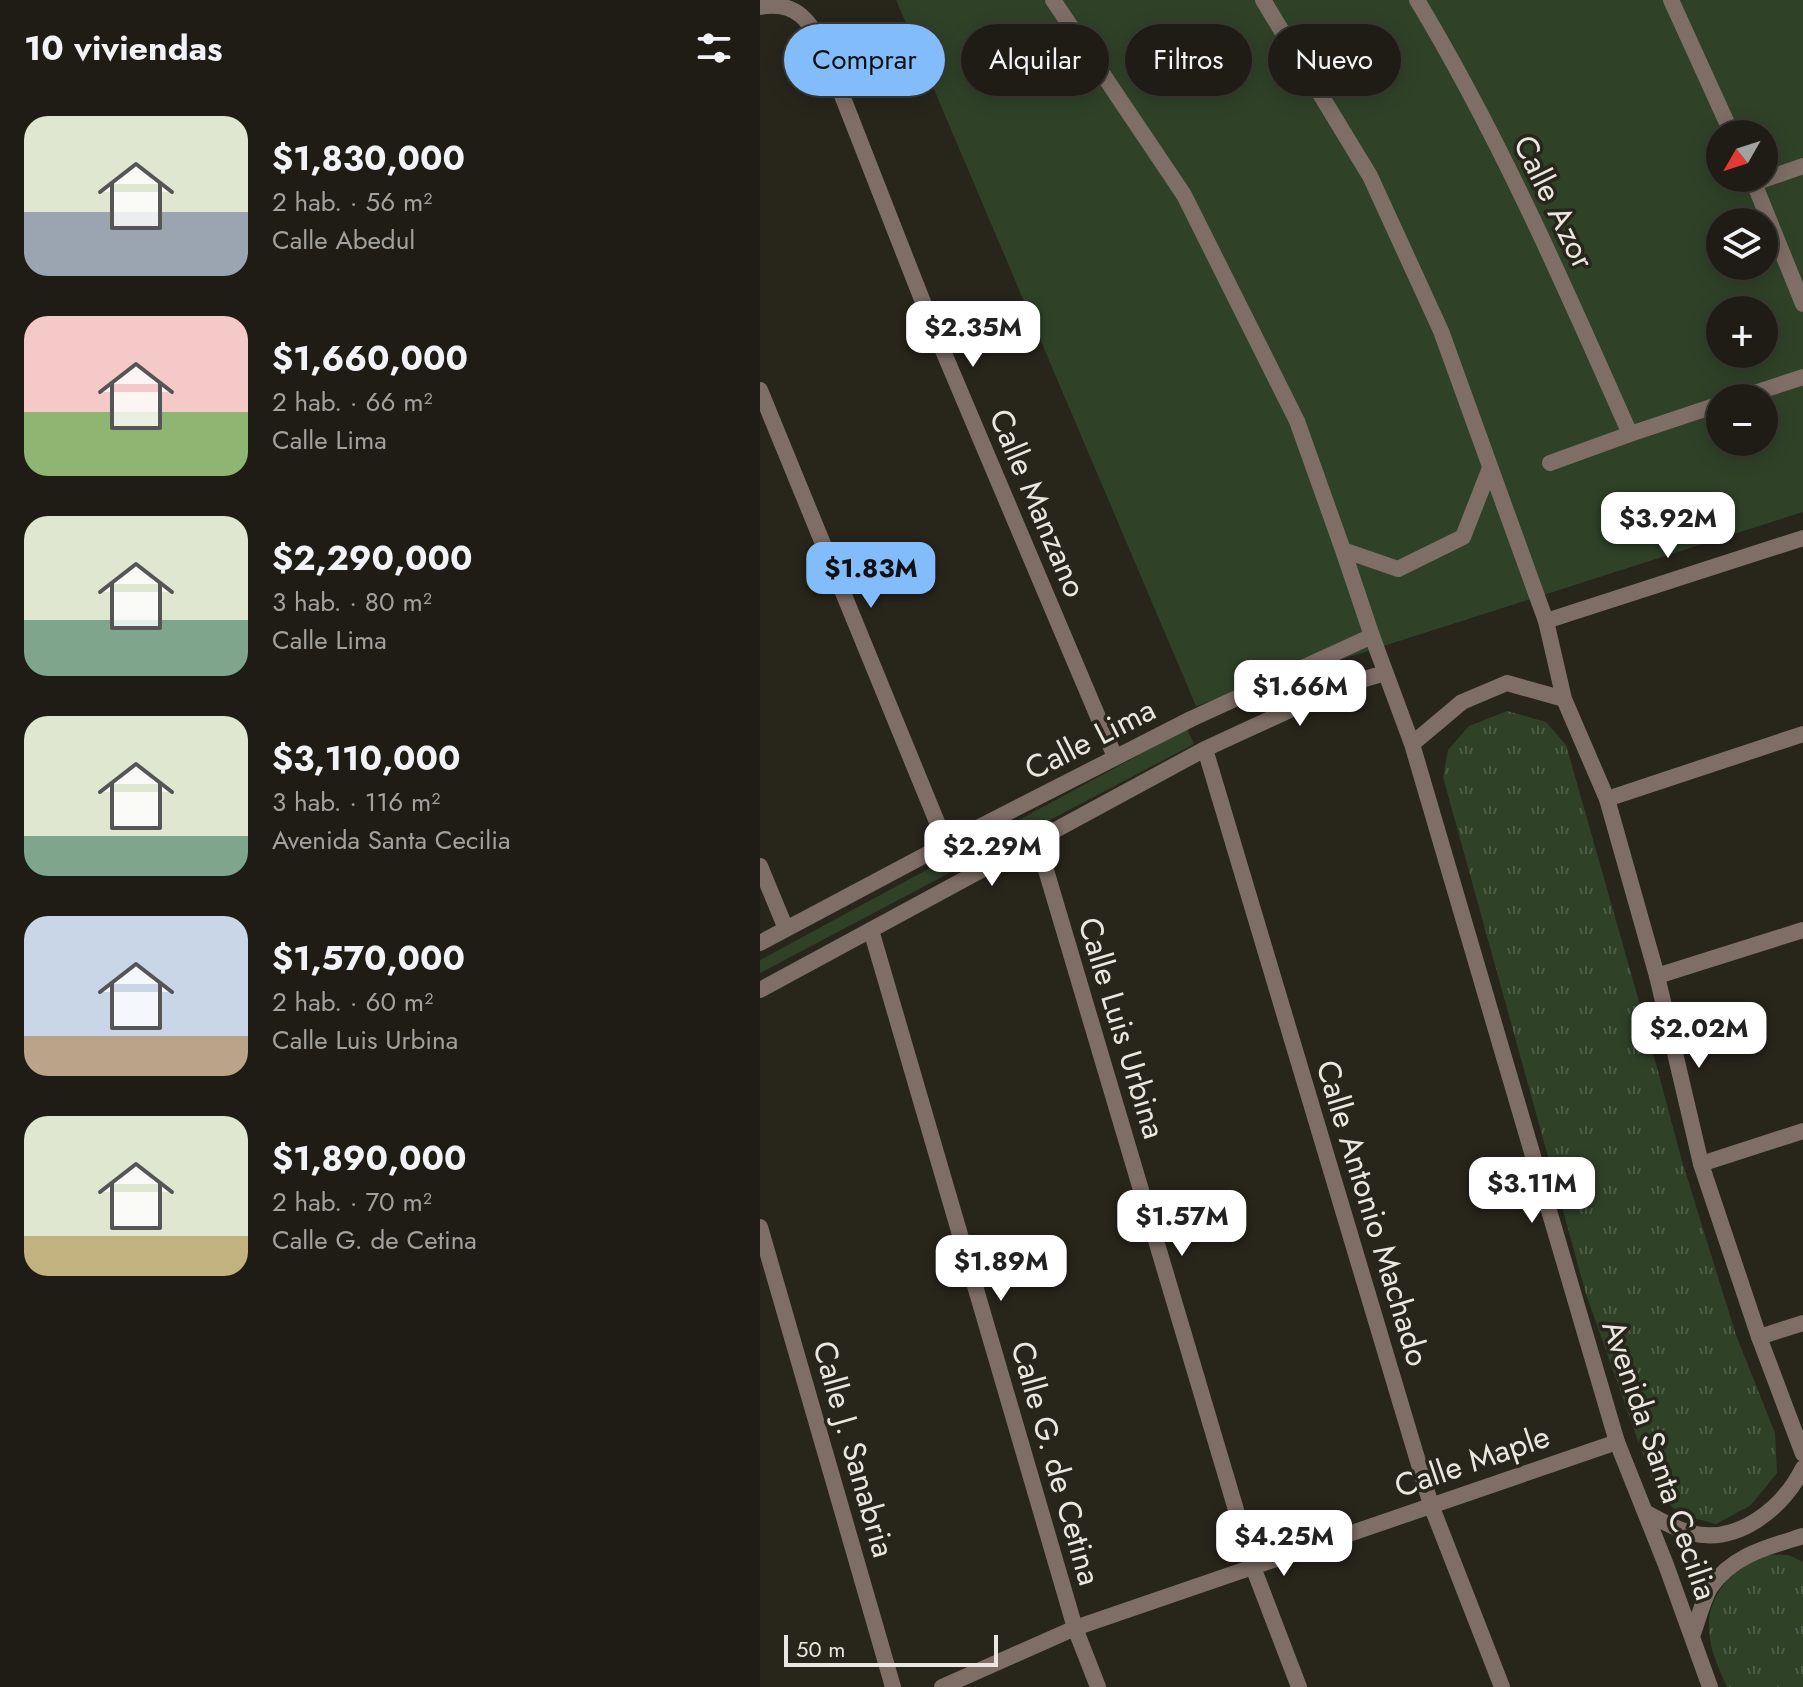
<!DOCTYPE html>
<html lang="es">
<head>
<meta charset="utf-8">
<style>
	:root { --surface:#1e1c14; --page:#2b2922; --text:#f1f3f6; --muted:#a1a1a0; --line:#3c3a34; --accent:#82bcfa }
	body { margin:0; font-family:Jost,sans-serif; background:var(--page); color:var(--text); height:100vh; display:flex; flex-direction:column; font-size:30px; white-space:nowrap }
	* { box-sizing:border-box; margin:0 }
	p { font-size:26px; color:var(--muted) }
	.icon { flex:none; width:44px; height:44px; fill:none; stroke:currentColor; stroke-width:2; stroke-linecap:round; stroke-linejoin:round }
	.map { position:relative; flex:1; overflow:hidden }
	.panel { display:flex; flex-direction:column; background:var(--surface); width:760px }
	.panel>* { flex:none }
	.hud { position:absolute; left:24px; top:24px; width:760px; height:72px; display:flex; gap:16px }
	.needle { width:52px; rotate:231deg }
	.tools { position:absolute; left:946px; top:120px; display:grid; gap:16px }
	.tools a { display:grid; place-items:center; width:72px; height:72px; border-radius:50%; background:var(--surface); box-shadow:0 4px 20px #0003,0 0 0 2px var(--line); font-size:40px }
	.scale { position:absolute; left:24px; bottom:20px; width:214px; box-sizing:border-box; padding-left:8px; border:4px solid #e9e7e0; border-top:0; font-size:22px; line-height:28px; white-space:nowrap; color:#e9e7e0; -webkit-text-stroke:6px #28251b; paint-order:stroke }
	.price { position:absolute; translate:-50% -68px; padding:0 18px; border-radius:16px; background:#fff; color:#222; font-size:26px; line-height:52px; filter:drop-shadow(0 2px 4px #0008) }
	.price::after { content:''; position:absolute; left:50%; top:48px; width:24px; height:18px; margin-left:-12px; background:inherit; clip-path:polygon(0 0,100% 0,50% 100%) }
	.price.active { background:var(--accent); color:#111 }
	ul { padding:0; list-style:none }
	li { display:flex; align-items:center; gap:24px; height:200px; padding:0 24px }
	li span { display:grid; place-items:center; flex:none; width:224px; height:160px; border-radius:24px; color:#555 }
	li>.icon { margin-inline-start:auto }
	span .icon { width:96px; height:96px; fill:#fffc; stroke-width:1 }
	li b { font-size:34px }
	h2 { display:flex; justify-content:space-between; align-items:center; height:96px; padding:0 24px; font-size:34px }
	.tag { padding:0 28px; border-radius:36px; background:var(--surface); box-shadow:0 4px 20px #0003,0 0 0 2px var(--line); font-size:28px; line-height:72px }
	.tag.active { background:var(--accent); color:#111 }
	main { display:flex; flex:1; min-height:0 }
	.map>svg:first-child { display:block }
	.grass { fill:#2f4228; fill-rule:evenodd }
	.park { fill:url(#park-tufts) }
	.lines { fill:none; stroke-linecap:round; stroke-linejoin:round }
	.minor { stroke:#7e6e66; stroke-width:16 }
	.tertiary { stroke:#7e6e66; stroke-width:16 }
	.labels { text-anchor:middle; stroke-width:7; stroke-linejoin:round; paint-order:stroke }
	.street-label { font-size:32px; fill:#e9e7e0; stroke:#28251b }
</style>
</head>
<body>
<main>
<section class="panel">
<h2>10 viviendas<svg class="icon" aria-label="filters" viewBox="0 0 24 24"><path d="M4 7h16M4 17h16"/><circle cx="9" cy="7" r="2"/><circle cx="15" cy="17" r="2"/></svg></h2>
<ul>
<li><span style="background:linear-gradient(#dfe7d0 60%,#9aa5b1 0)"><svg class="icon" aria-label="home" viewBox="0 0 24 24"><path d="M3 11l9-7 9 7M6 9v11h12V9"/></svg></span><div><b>$1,830,000</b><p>2 hab. · 56 m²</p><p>Calle Abedul</p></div></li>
<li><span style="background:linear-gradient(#f6c9c9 60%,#8fb573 0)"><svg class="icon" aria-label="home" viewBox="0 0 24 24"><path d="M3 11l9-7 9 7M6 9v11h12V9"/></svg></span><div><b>$1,660,000</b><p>2 hab. · 66 m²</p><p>Calle Lima</p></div></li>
<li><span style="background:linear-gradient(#dfe7d0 65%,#7fa58c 0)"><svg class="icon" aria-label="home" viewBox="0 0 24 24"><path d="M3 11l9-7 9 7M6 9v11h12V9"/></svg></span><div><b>$2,290,000</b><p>3 hab. · 80 m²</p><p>Calle Lima</p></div></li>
<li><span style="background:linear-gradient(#dfe7d0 75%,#7fa58c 0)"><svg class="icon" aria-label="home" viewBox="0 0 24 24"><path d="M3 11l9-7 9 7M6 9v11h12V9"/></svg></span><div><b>$3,110,000</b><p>3 hab. · 116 m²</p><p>Avenida Santa Cecilia</p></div></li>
<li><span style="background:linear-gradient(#c9d6e8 75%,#b9a48a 0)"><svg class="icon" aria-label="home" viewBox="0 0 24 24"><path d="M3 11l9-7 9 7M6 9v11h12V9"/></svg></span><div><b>$1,570,000</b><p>2 hab. · 60 m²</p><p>Calle Luis Urbina</p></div></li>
<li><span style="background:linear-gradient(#dfe7d0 75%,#c2b280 0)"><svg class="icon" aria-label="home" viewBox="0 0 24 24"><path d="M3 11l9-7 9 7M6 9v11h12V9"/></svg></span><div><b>$1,890,000</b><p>2 hab. · 70 m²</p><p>Calle G. de Cetina</p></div></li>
</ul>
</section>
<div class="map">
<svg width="1043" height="1687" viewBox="0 0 1043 1687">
	<defs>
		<pattern id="park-tufts" width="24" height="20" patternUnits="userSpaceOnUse" patternTransform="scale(2)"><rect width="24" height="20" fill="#2f4228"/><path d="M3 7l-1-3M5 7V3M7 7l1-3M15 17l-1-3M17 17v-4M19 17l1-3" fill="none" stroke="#4d5d47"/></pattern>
	</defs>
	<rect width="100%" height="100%" fill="#28251b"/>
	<path class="grass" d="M 136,0 L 1043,0 L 1043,512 L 436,706 ZM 960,134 L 1004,134 L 1004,178 L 960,178 ZM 960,222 L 1004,222 L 1004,266 L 960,266 ZM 960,310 L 1004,310 L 1004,354 L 960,354 ZM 960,398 L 1004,398 L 1004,442 L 960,442 Z
		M 427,729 L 434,744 L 0,973 L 0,960 Z"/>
	<path class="park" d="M 747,711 L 786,722 L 806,745 L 882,1012 L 922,1161 L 976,1335 L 1015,1433 L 1017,1473 L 991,1505 L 956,1524 L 919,1514 L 895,1489 L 826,1294 L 683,777 L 688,750 L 709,726 Z
		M 1029,1555 L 1043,1562 L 1043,1687 L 967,1687 C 958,1667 949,1648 949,1627 C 947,1597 975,1564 1003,1556 C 1011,1554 1021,1555 1029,1555 Z"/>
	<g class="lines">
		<path class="minor" d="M 657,0 C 740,138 805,287 870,434
			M 911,0 L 972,134
			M 0,7 C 38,0 51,23 65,52 L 170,320 L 355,757
			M 992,178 L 1043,304
			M 994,183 L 1043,166
			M 0,390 L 186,844
			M 979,398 L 1043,377
			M 790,463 L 870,434 L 960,404
			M 786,621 L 1043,538
			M 445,749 L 671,1505 L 742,1687
			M 847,799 L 1043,734
			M 274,842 L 283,860 L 493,1567 L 539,1687
			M 0,866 L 26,929
			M 111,930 L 315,1628 L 338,1687
			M 0,943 L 186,844 L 431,719 L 612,636
			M 897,976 L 1043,930
			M 0,990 L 445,749 L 584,685 L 625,673
			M 941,1164 L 1043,1131
			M 0,1227 L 133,1687
			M 999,1337 L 1043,1323
			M 182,1687 L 315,1628 L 857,1442"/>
		<path class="tertiary" d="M 293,0 L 424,195 L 537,421 L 583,550 L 612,636 L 652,744 L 857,1442 L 906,1565 L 950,1687
			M 503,0 L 610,176 L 681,331 L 786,621 L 804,699 L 847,799 L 897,976 L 941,1164 L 999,1337 L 1043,1454
			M 583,550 L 638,569 L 703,537 L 730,468
			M 652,744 L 702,702 L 747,683 L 804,699
			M 885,1512 C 900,1520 915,1529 931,1533 C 978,1545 1023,1508 1043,1468
			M 932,1636 C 938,1621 942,1602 950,1588 C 972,1555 1008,1547 1043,1536"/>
	</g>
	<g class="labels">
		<g class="street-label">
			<text transform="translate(794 202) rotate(64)" y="11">Calle Azor</text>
			<text transform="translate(278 503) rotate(67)" y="11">Calle Manzano</text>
			<text transform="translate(330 739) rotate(-27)" y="11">Calle Lima</text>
			<text transform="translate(362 1028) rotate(73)" y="11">Calle Luis Urbina</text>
			<text transform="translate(613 1213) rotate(73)" y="11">Calle Antonio Machado</text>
			<text transform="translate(94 1449) rotate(74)" y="11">Calle J. Sanabria</text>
			<text transform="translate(900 1460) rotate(71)" y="11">Avenida Santa Cecilia</text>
			<text transform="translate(712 1461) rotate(-19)" y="11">Calle Maple</text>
			<text transform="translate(296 1463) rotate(74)" y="11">Calle G. de Cetina</text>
		</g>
	</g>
</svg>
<div class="tools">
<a><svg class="needle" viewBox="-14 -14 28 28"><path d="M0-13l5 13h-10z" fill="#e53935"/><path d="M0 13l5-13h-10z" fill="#a1a1a0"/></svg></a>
<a><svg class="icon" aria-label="layers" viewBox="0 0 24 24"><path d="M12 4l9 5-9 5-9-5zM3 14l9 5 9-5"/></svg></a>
<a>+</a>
<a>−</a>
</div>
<div class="scale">50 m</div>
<b class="price" style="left:213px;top:369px">$2.35M</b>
<b class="price" style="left:908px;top:560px">$3.92M</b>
<b class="price active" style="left:111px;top:610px">$1.83M</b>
<b class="price" style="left:540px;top:728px">$1.66M</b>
<b class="price" style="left:232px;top:888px">$2.29M</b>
<b class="price" style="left:939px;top:1070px">$2.02M</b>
<b class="price" style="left:772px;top:1225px">$3.11M</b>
<b class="price" style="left:422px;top:1258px">$1.57M</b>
<b class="price" style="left:241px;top:1303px">$1.89M</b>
<b class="price" style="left:524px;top:1578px">$4.25M</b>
<div class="hud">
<a class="tag active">Comprar</a>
<a class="tag">Alquilar</a>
<a class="tag">Filtros</a>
<a class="tag">Nuevo</a>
</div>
</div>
</main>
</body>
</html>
